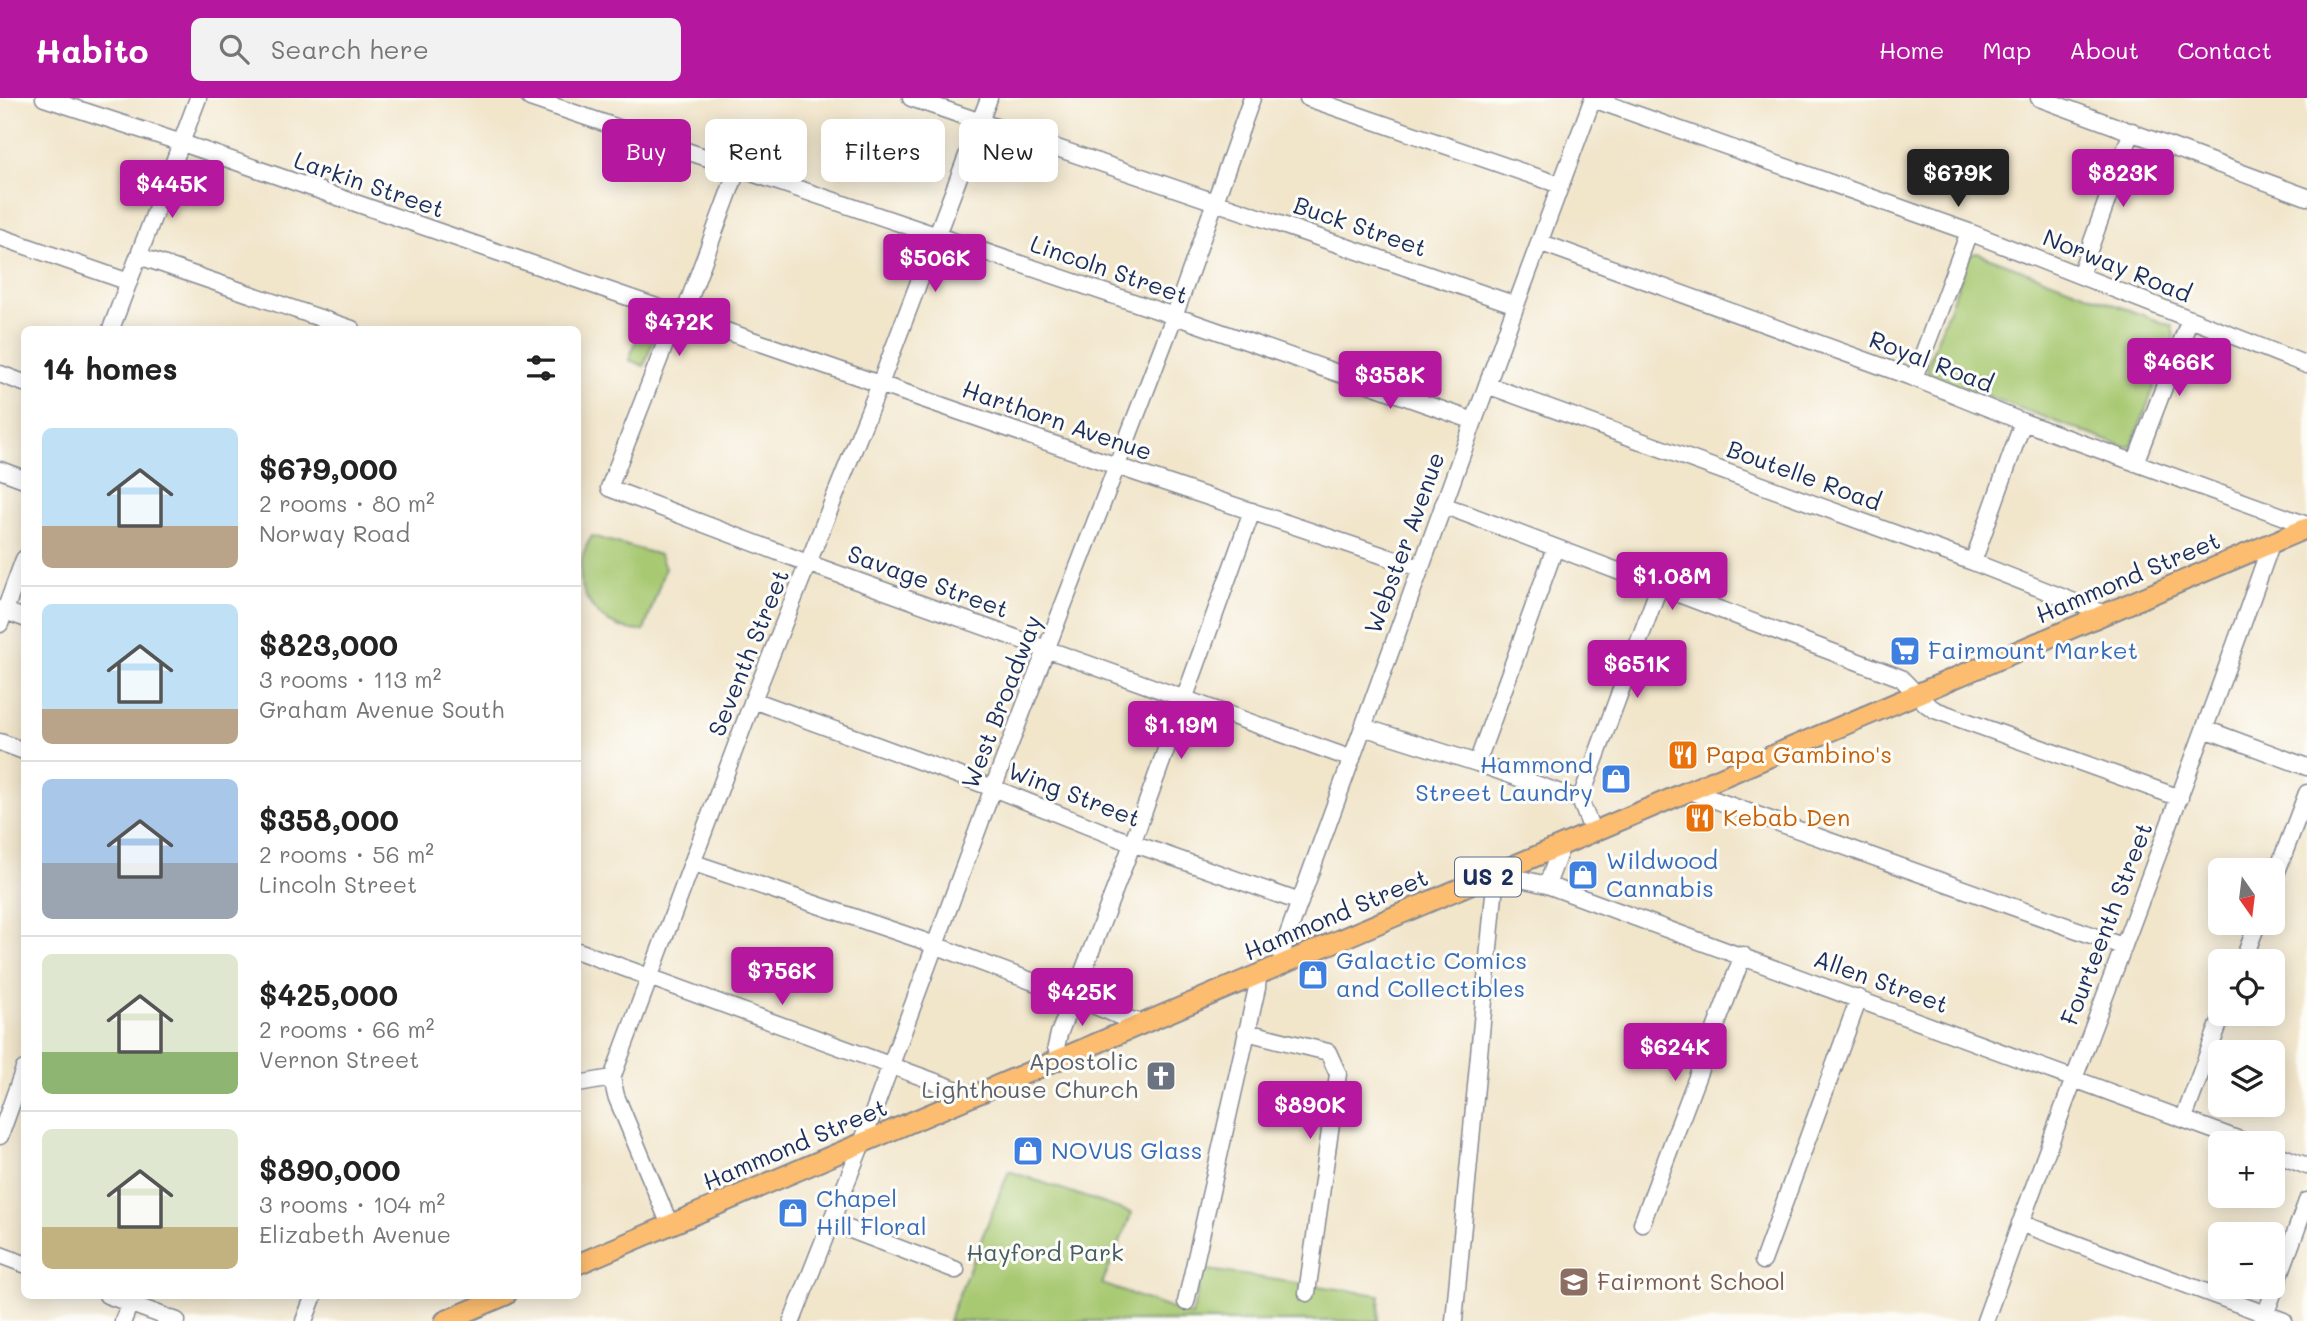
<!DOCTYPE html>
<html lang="en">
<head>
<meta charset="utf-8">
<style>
	:root { --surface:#fff; --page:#f2f2f2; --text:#222; --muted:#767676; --line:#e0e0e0; --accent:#b5179e }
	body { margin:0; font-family:Mali,sans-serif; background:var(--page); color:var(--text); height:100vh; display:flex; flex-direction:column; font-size:26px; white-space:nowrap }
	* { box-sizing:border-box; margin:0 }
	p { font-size:23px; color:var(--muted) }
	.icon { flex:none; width:38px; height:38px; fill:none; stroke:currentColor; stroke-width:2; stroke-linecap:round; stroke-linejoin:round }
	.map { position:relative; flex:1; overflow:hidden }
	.details { position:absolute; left:21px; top:228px; width:560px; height:973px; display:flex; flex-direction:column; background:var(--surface); border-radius:10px; box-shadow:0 4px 18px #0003 }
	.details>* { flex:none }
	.hud { position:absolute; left:602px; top:21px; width:665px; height:63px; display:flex; gap:14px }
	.needle { width:46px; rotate:166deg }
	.tools { position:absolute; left:2208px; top:760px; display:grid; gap:14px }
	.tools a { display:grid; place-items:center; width:77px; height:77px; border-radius:10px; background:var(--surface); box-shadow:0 4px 18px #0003; font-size:35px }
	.price { position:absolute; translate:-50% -60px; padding:0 16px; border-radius:7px; background:var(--accent); color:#fff; font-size:23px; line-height:46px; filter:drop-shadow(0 2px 4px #0008) }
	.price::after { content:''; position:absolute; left:50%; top:42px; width:21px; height:16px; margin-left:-10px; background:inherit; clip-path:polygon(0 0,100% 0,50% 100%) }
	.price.active { background:#222; color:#fff }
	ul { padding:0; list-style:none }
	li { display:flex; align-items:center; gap:21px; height:175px; padding:0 21px }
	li+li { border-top:2px solid var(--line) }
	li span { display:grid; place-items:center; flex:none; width:196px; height:140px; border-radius:10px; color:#555 }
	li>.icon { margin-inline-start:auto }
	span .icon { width:84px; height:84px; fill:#fffc; stroke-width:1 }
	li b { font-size:30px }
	h2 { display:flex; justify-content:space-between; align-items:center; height:84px; padding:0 21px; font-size:30px }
	.chip { padding:0 24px; border-radius:10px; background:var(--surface); box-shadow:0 4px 18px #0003; font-size:24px; line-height:63px }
	.chip.active { background:var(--accent); color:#fff }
	header { display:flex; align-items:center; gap:42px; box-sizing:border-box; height:98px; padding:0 35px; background:var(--accent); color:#fff }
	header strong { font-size:33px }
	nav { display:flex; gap:38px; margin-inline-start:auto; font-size:24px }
	.search { width:490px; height:63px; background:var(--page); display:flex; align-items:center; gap:18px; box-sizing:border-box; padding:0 24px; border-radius:10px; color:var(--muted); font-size:26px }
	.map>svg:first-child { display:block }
	.green { fill:#a8c972; stroke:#627c68; stroke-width:2 }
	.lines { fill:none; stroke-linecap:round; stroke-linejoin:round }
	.minor-casing { stroke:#868a94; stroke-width:19 }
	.major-casing { stroke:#868a94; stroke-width:23 }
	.minor { stroke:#fff; stroke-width:16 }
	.major { stroke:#fcbd6f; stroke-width:19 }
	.labels { text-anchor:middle; stroke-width:6; stroke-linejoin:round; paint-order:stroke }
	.shield { fill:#fdfcf7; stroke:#5f6c8c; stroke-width:2 }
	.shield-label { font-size:23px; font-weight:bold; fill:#1b2f5e }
	.street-label { font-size:24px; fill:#1b2f5e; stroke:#fdfcf7 }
	.shop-label { font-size:24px; fill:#366cbe; stroke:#fdfcf7; text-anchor:start }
	.food-label { font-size:24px; fill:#c56008; stroke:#fdfcf7; text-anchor:start }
	.worship-label { font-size:24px; fill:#5b616d; stroke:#fdfcf7; text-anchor:end }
	.park-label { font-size:24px; fill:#455d64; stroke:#fdfcf7 }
	.education-label { font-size:24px; fill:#785e54; stroke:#fdfcf7; text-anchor:start }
</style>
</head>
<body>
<header>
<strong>Habito</strong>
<div class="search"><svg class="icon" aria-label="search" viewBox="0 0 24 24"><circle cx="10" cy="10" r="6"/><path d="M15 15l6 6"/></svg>Search here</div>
<nav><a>Home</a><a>Map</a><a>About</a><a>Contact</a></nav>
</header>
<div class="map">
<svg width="2307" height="1223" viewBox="0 0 2307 1223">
	<rect width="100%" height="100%" fill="#fdfcf7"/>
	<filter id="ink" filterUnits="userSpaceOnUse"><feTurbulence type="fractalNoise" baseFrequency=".0143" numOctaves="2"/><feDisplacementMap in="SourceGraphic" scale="14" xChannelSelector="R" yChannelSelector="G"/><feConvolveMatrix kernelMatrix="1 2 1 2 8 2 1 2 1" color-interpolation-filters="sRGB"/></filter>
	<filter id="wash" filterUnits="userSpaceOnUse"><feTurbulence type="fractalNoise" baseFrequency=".00686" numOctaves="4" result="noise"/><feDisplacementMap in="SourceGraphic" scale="28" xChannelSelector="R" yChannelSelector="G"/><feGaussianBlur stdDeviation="1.57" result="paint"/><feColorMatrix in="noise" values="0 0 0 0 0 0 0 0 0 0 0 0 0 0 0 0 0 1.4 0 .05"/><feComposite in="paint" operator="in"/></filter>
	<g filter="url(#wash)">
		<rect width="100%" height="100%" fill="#f1e5ca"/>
		<path class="green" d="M 1977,155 L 2172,228 L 2174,238 L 2132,347 L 2124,349 L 1928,276 L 1927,268 L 1968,161 L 1972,156 Z
			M 643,224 L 658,229 L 644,268 L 629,262 Z
			M 592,438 L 660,457 L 665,470 L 644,533 C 592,533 563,482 592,438 Z
			M 1009,1073 L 1132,1115 L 1102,1186 L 1192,1218 L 1202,1171 L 1380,1197 L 1378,1223 L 948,1223 Z"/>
	</g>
	<g filter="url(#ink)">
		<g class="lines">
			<g class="minor-casing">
				<path id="minor" d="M 44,0 L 182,45 L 1137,375 L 1420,470
					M 530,0 L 1192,224 L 1474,323
					M 911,0 L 1516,207
					M 1308,0 L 1560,87
					M 2039,0 L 2307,99
					M 1593,1 L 1969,134 L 2307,267
					M 738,70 L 688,205 L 671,231 L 609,390 L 810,466 L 1352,661
					M 0,139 L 129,184
					M 1539,144 L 1914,280 L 2023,324 L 2307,427
					M 139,158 L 352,231
					M 2080,177 L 2132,33
					M 111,231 L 198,0
					M 0,276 L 24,285
					M 1914,280 L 1969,134
					M 1487,287 L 1973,464 L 2105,516
					M 2135,365 L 2190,221
					M 0,372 L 24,381
					M 1443,407 L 1901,580 L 1926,606 L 1935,612 L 2180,700
					M 1973,464 L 2023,324
					M 0,511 L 24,520
					M 0,526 L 24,461
					M 753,602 L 993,690 L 1118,740 L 1300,804
					M 1363,629 L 1477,665 L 1580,702 L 1593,734
					M 2205,631 L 2307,669
					M 0,644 L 24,653
					M 1477,665 L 1555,450
					M 1690,693 L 2122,848
					M 1580,702 L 1659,489
					M 694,765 L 921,842 L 1074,899 L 1124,920 L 1143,925
					M 2273,784 L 2307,695
					M 1547,787 L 1562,747
					M 578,853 L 974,998
					M 2243,863 L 2258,824
					M 1281,867 L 1282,853 L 1516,207 L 1593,0
					M 1246,934 L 1328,954 L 1338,976 L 1307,1195
					M 1061,960 L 1056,949 L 1059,936 L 1128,757 L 1252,413
					M 578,986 L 612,980
					M 2184,1020 L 2223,915
					M 0,1038 L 24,971
					M 2273,1055 L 2307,1068
					M 830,1124 L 956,1172
					M 1642,1125 L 1743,857
					M 2020,1125 L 2284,1223
					M 670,1127 L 616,998 L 612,980 L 753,602 L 880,286 L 989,0
					M 0,1157 L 24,1166
					M 1763,1163 L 1859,900
					M 107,1197 L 177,1223
					M 1186,1204 L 1257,890 L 1258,877
					M 123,1223 L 133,1197
					M 304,1223 L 314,1197
					M 792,1223 L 862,1045 L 993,690 L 1174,219 L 1252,0
					M 1454,1223 L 1496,775 L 1547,787 L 2248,1045
					M 1985,1223 C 2078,963 2180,706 2271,446
					M 2263,1223 L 2307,1103"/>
			</g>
			<g class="major-casing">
				<path id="major" d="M 578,1166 L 2307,430
					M 445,1223 L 506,1197"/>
			</g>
			<use href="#minor" class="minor"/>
			<use href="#major" class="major"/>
		</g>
	</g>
	<defs>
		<g id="supermarket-square" transform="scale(1.575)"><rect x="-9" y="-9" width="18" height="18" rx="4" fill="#3f7fe0" stroke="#fdfcf7"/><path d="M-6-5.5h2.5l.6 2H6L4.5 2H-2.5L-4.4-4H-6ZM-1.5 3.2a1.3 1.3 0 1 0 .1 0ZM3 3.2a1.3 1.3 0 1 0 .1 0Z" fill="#fff"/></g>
		<g id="restaurant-square" transform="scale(1.575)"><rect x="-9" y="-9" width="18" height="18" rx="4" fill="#e8710a" stroke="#fdfcf7"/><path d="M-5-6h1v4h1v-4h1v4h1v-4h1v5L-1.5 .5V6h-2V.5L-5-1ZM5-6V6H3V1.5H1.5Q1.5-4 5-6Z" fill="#fff"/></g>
		<g id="shop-square" transform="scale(1.575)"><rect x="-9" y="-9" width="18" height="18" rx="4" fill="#3f7fe0" stroke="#fdfcf7"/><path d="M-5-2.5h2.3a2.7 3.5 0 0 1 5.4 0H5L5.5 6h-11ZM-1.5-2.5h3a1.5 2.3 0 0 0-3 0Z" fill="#fff"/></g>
		<g id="church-square" transform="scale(1.575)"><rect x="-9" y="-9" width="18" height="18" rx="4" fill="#6b7280" stroke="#fdfcf7"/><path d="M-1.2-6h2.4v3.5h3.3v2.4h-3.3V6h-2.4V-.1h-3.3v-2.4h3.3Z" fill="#fff"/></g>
		<g id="school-square" transform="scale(1.575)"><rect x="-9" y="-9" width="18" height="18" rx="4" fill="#8d6e63" stroke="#fdfcf7"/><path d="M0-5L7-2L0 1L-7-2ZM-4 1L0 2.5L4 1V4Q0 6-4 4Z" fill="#fff"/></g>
	</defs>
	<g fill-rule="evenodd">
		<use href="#supermarket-square" x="1905" y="553"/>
		<use href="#restaurant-square" x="1683" y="657"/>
		<use href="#shop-square" x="1616" y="681"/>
		<use href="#restaurant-square" x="1700" y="720"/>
		<use href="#shop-square" x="1583" y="777"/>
		<use href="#shop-square" x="1313" y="877"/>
		<use href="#church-square" x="1161" y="978"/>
		<use href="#shop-square" x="1028" y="1053"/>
		<use href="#shop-square" x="793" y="1115"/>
		<use href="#school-square" x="1574" y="1184"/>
	</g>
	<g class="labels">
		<rect class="shield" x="1455" y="759.5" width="66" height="39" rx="5"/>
		<g class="shield-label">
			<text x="1488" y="787">US 2</text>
		</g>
		<g class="street-label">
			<text transform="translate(369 87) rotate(19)" y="8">Larkin Street</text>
			<text transform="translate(1360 129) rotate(19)" y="8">Buck Street</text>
			<text transform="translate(2117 168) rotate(22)" y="8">Norway Road</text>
			<text transform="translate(1109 172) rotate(19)" y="8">Lincoln Street</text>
			<text transform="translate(1931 264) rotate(21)" y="8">Royal Road</text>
			<text transform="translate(1057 323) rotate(19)" y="8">Harthorn Avenue</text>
			<text transform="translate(1804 378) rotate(20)" y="8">Boutelle Road</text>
			<text transform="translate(1405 445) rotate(-70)" y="8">Webster Avenue</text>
			<text transform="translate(2128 480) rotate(-23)" y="8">Hammond Street</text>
			<text transform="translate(928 484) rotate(20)" y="8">Savage Street</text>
			<text transform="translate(749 555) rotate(-68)" y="8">Seventh Street</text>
			<text transform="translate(1002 604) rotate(-69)" y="8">West Broadway</text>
			<text transform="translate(1074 697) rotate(21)" y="8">Wing Street</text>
			<text transform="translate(1336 817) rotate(-23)" y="8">Hammond Street</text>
			<text transform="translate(2107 826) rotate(-69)" y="8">Fourteenth Street</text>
			<text transform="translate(1881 884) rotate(20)" y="8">Allen Street</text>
			<text transform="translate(795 1047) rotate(-23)" y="8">Hammond Street</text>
		</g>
		<g class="shop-label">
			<text x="1928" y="561">Fairmount Market</text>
			<text x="1593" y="675" text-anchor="end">Hammond<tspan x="1593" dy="28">Street Laundry</tspan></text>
			<text x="1606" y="771">Wildwood<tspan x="1606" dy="28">Cannabis</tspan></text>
			<text x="1336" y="871">Galactic Comics<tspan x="1336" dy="28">and Collectibles</tspan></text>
			<text x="1051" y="1061">NOVUS Glass</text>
			<text x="816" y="1109">Chapel<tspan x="816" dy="28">Hill Floral</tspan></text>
		</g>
		<g class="food-label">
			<text x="1706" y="665">Papa Gambino's</text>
			<text x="1723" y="728">Kebab Den</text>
		</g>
		<g class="worship-label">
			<text x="1138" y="972">Apostolic<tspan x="1138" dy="28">Lighthouse Church</tspan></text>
		</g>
		<g class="park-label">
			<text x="1045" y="1163">Hayford Park</text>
		</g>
		<g class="education-label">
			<text x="1597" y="1192">Fairmont School</text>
		</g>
	</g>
</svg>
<div class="tools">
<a><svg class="needle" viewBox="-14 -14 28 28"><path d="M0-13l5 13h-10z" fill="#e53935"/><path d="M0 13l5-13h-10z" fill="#767676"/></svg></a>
<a><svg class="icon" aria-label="locate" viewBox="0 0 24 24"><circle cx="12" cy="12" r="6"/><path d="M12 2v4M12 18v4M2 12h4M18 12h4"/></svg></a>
<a><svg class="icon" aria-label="layers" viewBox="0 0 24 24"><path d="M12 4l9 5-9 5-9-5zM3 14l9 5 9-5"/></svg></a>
<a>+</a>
<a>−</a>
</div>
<b class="price active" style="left:1958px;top:111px">$679K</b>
<b class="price" style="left:2123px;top:111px">$823K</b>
<b class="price" style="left:172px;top:122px">$445K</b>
<b class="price" style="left:935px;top:196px">$506K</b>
<b class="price" style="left:679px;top:260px">$472K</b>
<b class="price" style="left:2179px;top:300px">$466K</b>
<b class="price" style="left:1390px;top:313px">$358K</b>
<b class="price" style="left:1672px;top:514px">$1.08M</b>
<b class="price" style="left:1637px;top:602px">$651K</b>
<b class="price" style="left:1181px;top:663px">$1.19M</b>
<b class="price" style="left:782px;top:909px">$756K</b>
<b class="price" style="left:1082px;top:930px">$425K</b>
<b class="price" style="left:1675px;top:985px">$624K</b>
<b class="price" style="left:1310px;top:1043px">$890K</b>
<div class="hud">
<a class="chip active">Buy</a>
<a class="chip">Rent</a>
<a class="chip">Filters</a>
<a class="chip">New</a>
</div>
<section class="details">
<h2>14 homes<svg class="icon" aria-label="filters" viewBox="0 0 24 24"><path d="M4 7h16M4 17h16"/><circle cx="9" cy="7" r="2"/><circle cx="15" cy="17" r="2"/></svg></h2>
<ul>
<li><span style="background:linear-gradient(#bfe0f5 70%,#b9a48a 0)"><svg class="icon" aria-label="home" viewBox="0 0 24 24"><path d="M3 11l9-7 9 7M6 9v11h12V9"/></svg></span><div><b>$679,000</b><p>2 rooms · 80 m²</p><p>Norway Road</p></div></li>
<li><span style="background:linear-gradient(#bfe0f5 75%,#b9a48a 0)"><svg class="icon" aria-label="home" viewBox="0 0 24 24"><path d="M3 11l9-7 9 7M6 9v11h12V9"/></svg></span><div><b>$823,000</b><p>3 rooms · 113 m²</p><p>Graham Avenue South</p></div></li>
<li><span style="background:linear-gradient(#a9c7e8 60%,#9aa5b1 0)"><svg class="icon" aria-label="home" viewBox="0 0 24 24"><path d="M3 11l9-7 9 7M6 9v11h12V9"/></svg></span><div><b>$358,000</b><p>2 rooms · 56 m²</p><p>Lincoln Street</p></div></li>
<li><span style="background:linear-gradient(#dfe7d0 70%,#8fb573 0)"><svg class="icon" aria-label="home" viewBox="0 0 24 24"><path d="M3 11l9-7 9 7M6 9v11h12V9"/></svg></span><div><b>$425,000</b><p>2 rooms · 66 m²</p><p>Vernon Street</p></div></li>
<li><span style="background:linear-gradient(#dfe7d0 70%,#c2b280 0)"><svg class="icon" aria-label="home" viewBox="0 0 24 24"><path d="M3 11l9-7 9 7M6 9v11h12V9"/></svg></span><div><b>$890,000</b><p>3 rooms · 104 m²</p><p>Elizabeth Avenue</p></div></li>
</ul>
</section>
</div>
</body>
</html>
